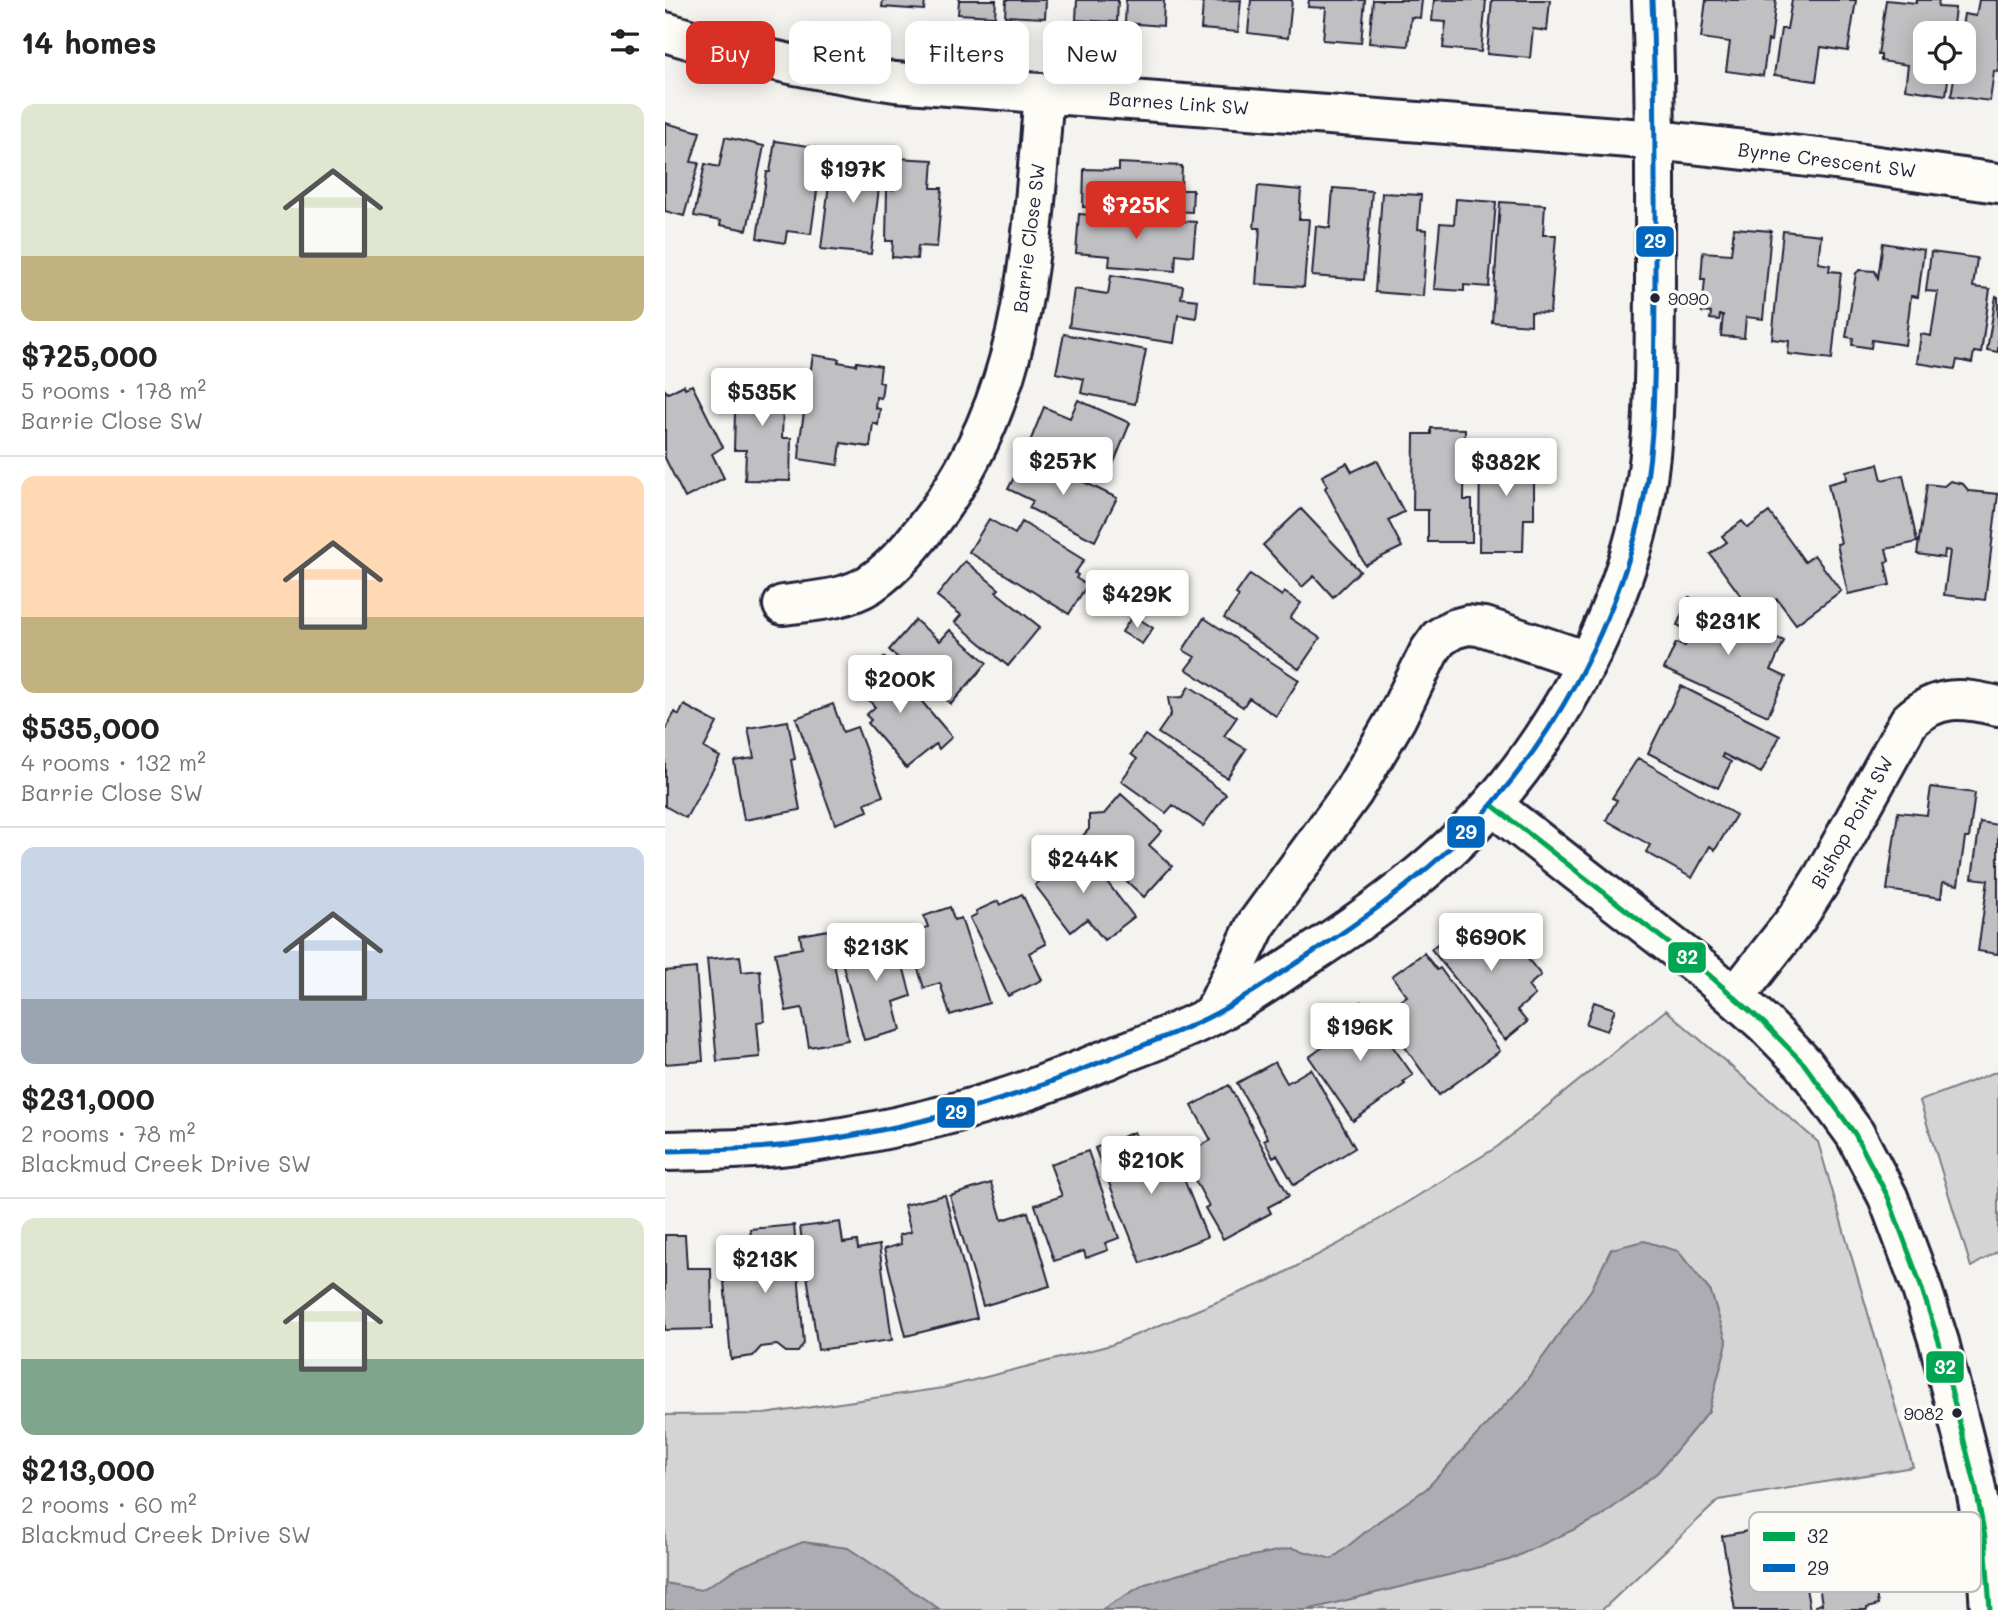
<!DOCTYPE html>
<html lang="en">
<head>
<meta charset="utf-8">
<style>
	:root { --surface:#fff; --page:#f6f6f6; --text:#222; --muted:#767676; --line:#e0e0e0; --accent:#d93025 }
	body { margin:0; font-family:Mali,sans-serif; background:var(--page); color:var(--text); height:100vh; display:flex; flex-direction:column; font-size:26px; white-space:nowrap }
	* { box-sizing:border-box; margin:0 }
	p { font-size:23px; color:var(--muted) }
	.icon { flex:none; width:38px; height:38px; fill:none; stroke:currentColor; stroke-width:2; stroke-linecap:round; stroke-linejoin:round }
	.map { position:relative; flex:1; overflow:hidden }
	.drawer { display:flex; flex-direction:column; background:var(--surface); width:665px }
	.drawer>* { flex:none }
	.banner { position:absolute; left:21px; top:21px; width:665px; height:63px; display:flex; gap:14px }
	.controls { position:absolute; left:1248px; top:21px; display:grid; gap:14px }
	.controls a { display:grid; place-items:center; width:63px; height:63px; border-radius:14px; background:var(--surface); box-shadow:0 4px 18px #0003; font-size:35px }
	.price { position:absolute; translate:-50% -60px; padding:0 16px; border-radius:7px; background:#fff; color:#222; font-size:23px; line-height:46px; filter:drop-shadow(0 2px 4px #0008) }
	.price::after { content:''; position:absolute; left:50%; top:42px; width:21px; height:16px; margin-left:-10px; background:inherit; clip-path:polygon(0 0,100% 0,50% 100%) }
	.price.on { background:var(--accent); color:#fff }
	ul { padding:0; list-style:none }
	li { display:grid; align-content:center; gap:14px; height:371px; padding:0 21px }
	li+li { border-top:2px solid var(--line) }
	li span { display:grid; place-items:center; height:217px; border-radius:14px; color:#555 }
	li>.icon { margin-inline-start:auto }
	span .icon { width:126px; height:126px; fill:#fffc; stroke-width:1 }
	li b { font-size:30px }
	h2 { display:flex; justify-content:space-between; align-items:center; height:84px; padding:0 21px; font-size:30px }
	.pill { padding:0 24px; border-radius:14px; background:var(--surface); box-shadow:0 4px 18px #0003; font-size:24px; line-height:63px }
	.pill.on { background:var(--accent); color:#fff }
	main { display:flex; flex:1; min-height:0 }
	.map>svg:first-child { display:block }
	.green { fill:#d5d4d5; stroke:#7c7b88; stroke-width:2 }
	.water { fill:#acacb2; stroke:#757582; stroke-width:2 }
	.building { fill:#c0bfc2; stroke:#22223b; stroke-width:2 }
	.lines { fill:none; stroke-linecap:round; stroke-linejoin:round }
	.street-casing { stroke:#22223b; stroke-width:44 }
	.secondary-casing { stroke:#22223b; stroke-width:44 }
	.street { stroke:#fdfcf7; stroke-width:38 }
	.secondary { stroke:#fdfcf7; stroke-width:38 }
	.bus-1-casing { stroke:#fdfcf7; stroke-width:10 }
	.bus-2-casing { stroke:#fdfcf7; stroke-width:10 }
	.bus-1 { stroke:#00a651; stroke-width:5 }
	.bus-2 { stroke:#0065bd; stroke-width:5 }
	.bus-dot { fill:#22223b; stroke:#fdfcf7; stroke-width:2.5 }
	.labels { text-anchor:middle; stroke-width:7; stroke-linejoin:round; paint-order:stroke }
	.bus-label { font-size:17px; fill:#22223b; stroke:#fdfcf7; text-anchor:start }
	.street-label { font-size:19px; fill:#22223b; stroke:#fdfcf7 }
	.key { fill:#fdfcf7; stroke:#bbbbbf; stroke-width:2 }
	.key-label { font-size:19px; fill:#22223b }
	.line-badge { stroke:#fdfcf7; stroke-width:2.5 }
	.badge-label { font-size:19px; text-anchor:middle; font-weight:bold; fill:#fff }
</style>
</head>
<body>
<main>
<section class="drawer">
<h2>14 homes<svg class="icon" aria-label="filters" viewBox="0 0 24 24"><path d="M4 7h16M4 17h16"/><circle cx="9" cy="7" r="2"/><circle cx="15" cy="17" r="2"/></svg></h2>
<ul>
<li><span style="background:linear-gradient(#dfe7d0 70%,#c2b280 0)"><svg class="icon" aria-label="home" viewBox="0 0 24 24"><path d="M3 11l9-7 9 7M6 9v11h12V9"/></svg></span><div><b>$725,000</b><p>5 rooms · 178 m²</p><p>Barrie Close SW</p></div></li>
<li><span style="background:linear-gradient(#ffd9b3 65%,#c2b280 0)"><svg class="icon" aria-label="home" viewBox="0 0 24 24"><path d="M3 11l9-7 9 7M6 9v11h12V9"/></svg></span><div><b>$535,000</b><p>4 rooms · 132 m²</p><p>Barrie Close SW</p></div></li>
<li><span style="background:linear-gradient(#c9d6e8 70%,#9aa5b1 0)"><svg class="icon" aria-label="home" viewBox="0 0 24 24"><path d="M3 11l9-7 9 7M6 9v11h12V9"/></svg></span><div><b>$231,000</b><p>2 rooms · 78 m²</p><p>Blackmud Creek Drive SW</p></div></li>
<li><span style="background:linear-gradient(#dfe7d0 65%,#7fa58c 0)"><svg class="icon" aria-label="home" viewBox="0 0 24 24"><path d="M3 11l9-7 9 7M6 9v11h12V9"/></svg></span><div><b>$213,000</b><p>2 rooms · 60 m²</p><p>Blackmud Creek Drive SW</p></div></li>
</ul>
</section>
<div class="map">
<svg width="1333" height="1610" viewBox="0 0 1333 1610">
	<rect width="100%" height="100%" fill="#f4f3ef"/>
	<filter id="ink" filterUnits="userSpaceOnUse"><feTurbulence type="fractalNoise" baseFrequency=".0143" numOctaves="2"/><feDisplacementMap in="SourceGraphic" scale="14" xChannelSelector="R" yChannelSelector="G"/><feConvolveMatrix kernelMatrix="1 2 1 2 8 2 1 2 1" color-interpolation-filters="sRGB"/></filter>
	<g filter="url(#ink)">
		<path class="green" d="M 1001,1010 L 1153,1142 L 1248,1467 L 1054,1500 L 937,1610 L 0,1610 L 0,1415 L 99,1414 L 278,1388 L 446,1345 L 606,1280 L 679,1241 L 832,1147 Z
			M 1333,1071 L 1333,1251 L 1306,1267 L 1255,1101 Z"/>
		<path class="water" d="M 979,1241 L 1013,1251 L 1046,1292 L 1062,1343 L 1044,1411 L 993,1472 L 936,1517 L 844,1560 L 642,1610 L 436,1610 L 480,1584 L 557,1562 L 627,1548 L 667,1559 L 714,1521 L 761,1489 L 855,1389 L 926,1290 L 946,1249 Z
			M 138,1542 L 183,1548 L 276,1610 L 0,1610 L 0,1583 L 36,1590 L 77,1566 Z"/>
		<path class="building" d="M 218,0 L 260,0 L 259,10 L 217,7 Z
			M 294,0 L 331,0 L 330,16 L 293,14 Z
			M 341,0 L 381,0 L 380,18 L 340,16 Z
			M 412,0 L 453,0 L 452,22 L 411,20 Z
			M 461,0 L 499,0 L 498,26 L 460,23 Z
			M 576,0 L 573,32 L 536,29 L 538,3 L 522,1 Z
			M 586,0 L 627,0 L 623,38 L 583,33 Z
			M 644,0 L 700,0 L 696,43 L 658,40 L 661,8 L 643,7 Z
			M 708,0 L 757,0 L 755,18 L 746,17 L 743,46 L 704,43 Z
			M 769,0 L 821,0 L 816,52 L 778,48 L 781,22 L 767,21 Z
			M 827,0 L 885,0 L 882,31 L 868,29 L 865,58 L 822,54 Z
			M 1041,0 L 1111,0 L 1106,41 L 1103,40 L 1098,76 L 1061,71 L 1065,42 L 1036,38 Z
			M 1127,0 L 1191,0 L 1183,51 L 1156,47 L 1151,81 L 1109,75 L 1116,29 L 1122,29 Z
			M 1221,0 L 1251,3 L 1252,0 L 1274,0 L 1273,7 L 1290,8 L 1287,33 L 1260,33 L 1260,72 L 1284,72 L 1281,95 L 1240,89 L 1243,65 L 1216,61 L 1216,55 L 1213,55 Z
			M 1314,0 L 1333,0 L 1333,72 L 1329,71 L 1325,101 L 1286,96 L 1290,72 L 1298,72 L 1298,33 L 1296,33 L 1299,14 L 1311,16 Z
			M 0,123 L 35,132 L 26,162 L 34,163 L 19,216 L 0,211 Z
			M 60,137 L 99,146 L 82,230 L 55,225 L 56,221 L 29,216 L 40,164 L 54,167 Z
			M 110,141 L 150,147 L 145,176 L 154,177 L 146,234 L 122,231 L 120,243 L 92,238 L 102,172 L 105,172 Z
			M 183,151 L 218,155 L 206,254 L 156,249 L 164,184 L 168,184 L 168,179 L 179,180 Z
			M 231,158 L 268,160 L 266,188 L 277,188 L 272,247 L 253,246 L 252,259 L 227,257 L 228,241 L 221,241 L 222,189 L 228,190 Z
			M 454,163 L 517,166 L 516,190 L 528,190 L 527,212 L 418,207 L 419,169 L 454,170 Z
			M 593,186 L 636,190 L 634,219 L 644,219 L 639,287 L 591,284 L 595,228 L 589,228 Z
			M 668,188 L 707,191 L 699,280 L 647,276 L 651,226 L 665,228 Z
			M 717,193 L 756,195 L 753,229 L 762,230 L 758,296 L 710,292 Z
			M 791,199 L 831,202 L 824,287 L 799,285 L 799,291 L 769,289 L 775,223 L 789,224 Z
			M 835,202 L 880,205 L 878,235 L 891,235 L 885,313 L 866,312 L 866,325 L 827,322 Z
			M 414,214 L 531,222 L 528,256 L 511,254 L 510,271 L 444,266 L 445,256 L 411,253 Z
			M 1069,228 L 1106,231 L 1098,319 L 1081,317 L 1079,338 L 1056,336 L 1058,315 L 1055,315 L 1054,320 L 1045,319 L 1046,313 L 1037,312 L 1040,279 L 1036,279 L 1038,252 L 1066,254 Z
			M 1118,231 L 1156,235 L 1153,263 L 1165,265 L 1164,271 L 1176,272 L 1167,359 L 1123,354 L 1124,341 L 1107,339 Z
			M 1218,243 L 1259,250 L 1253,297 L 1246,296 L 1240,345 L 1207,340 L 1206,348 L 1187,345 L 1188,338 L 1181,337 L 1191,273 L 1195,270 L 1210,271 L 1213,278 Z
			M 1266,252 L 1312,258 L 1308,287 L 1325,289 L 1316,353 L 1309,352 L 1307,363 L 1292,360 L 1290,369 L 1252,363 L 1256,334 L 1266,336 L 1273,292 L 1261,291 Z
			M 446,275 L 518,286 L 516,298 L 533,300 L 531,318 L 513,315 L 509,343 L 404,327 L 409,289 L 443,294 Z
			M 1331,296 L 1333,297 L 1333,352 L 1322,350 Z
			M 399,334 L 481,350 L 470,404 L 416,393 L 419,379 L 391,373 Z
			M 148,355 L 174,359 L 173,362 L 191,365 L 192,362 L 216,366 L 214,382 L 218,383 L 216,398 L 211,397 L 210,408 L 215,409 L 213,425 L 208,423 L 205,447 L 176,443 L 173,465 L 134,459 L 135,445 L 134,445 Z
			M 71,376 L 119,377 L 117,438 L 126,438 L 125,481 L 80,480 L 81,450 L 69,450 Z
			M 19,385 L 20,388 L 27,385 L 58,447 L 47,454 L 59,478 L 20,498 L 0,458 L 0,390 L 3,393 Z
			M 413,400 L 465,423 L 443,477 L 364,444 L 379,407 L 405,418 Z
			M 766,428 L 800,429 L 799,500 L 807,500 L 807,542 L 763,542 L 763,510 L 748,510 L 749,434 L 766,434 Z
			M 855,442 L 866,446 L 869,453 L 869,519 L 859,519 L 858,551 L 814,551 L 815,452 L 843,453 L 846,446 Z
			M 361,454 L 452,498 L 430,541 L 364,508 L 368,501 L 343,489 Z
			M 712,460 L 739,512 L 723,520 L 737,547 L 700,565 L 660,488 L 662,486 L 657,476 L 682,463 L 687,472 Z
			M 1213,464 L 1217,480 L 1238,475 L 1252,542 L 1221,549 L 1224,561 L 1220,562 L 1225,585 L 1183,594 L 1172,544 L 1176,543 L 1163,484 L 1182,479 L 1181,471 Z
			M 1285,481 L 1298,484 L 1304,491 L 1333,494 L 1320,600 L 1279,595 L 1285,551 L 1280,550 L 1279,558 L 1252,554 L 1262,484 L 1279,486 Z
			M 636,509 L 695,571 L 668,597 L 649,576 L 637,587 L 598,545 Z
			M 1104,512 L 1140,562 L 1149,555 L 1176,591 L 1131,624 L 1112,599 L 1090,615 L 1045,554 L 1062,542 L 1057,536 L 1077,521 L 1083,528 Z
			M 324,519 L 350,534 L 357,522 L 419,560 L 410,573 L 413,575 L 411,578 L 422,585 L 404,614 L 304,552 Z
			M 300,561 L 334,589 L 331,592 L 375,627 L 343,666 L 290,622 L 296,615 L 272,596 Z
			M 585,574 L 617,596 L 619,592 L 636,603 L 625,618 L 655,638 L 634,669 L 559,618 L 574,596 L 571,594 Z
			M 1024,597 L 1119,641 L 1106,670 L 1121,677 L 1103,716 L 999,669 L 1011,643 L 1020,646 L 1027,632 L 1012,625 Z
			M 468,615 L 488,628 L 477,644 L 457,632 Z
			M 539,618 L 634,680 L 611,716 L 584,698 L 578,707 L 521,669 L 530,657 L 518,650 Z
			M 250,620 L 275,641 L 285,630 L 322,663 L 286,704 L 224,650 Z
			M 219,657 L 287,737 L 274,749 L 271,744 L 241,768 L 203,723 L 206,720 L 201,715 L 210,707 L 189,683 Z
			M 524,686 L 572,717 L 559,736 L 581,749 L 562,778 L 493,733 L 506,714 L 503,698 L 518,697 Z
			M 1016,686 L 1115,736 L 1096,773 L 1058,754 L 1057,757 L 1066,762 L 1053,788 L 983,753 Z
			M 168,704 L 178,732 L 192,727 L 218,796 L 200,803 L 203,811 L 170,824 L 131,718 Z
			M 19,705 L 52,723 L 39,748 L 55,757 L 21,818 L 0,806 L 0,730 L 10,712 L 14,715 Z
			M 123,721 L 130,759 L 126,760 L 135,810 L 79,820 L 69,761 L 89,758 L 83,728 Z
			M 480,735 L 561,794 L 538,826 L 508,805 L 501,813 L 456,781 L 472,759 L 466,754 Z
			M 973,758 L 1071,815 L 1050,850 L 1045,846 L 1027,878 L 981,852 L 985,845 L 941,820 L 952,800 L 947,798 Z
			M 1266,787 L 1310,793 L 1304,838 L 1300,838 L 1293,885 L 1278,882 L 1276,898 L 1222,890 L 1233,812 L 1262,815 Z
			M 456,794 L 497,831 L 484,845 L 507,866 L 479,897 L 415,839 L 424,829 L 424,815 L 439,814 Z
			M 1315,822 L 1333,825 L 1333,954 L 1313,951 L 1323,880 L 1307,878 Z
			M 416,848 L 469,917 L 439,940 L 422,919 L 406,932 L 370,885 L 391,869 L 391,854 L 407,855 Z
			M 357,894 L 381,944 L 364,953 L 377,980 L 343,996 L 305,918 L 312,914 L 311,911 L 333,901 L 335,905 Z
			M 285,907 L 289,920 L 296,918 L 324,1003 L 285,1015 L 275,983 L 259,988 L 242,934 L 263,927 L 259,916 Z
			M 831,921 L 836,928 L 840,925 L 852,939 L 849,942 L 876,975 L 863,986 L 870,995 L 852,1010 L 862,1022 L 840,1040 L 766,949 L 796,925 L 810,939 Z
			M 163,930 L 183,1040 L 144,1047 L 137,1008 L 121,1011 L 110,953 L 137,948 L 135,935 Z
			M 205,930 L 219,938 L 230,935 L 246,996 L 229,1002 L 236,1030 L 199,1040 L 173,948 L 198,941 Z
			M 759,953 L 772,970 L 775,968 L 835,1051 L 774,1095 L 723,1023 L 737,1014 L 730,1004 L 742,996 L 727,976 Z
			M 75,956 L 77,972 L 95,970 L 99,1021 L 92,1022 L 95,1057 L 52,1061 L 42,959 Z
			M 31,968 L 38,1061 L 0,1064 L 0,971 Z
			M 696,1002 L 748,1075 L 738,1082 L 740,1084 L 688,1121 L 644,1057 L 665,1042 L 669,1047 L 676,1043 L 663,1025 Z
			M 929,1002 L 950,1009 L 942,1031 L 921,1024 Z
			M 610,1062 L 622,1083 L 646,1069 L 690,1148 L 629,1185 L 612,1155 L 608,1157 L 599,1140 L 603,1138 L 572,1083 Z
			M 564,1085 L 624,1196 L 603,1207 L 606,1213 L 558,1239 L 540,1208 L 544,1206 L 517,1156 L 546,1140 L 527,1106 Z
			M 469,1132 L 476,1148 L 490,1143 L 493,1149 L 505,1144 L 542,1237 L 476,1263 L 430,1148 Z
			M 423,1151 L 454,1238 L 440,1243 L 443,1250 L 421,1258 L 419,1251 L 389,1261 L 370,1205 L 397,1196 L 385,1164 Z
			M 326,1183 L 337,1220 L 363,1212 L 385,1286 L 318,1306 L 285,1196 Z
			M 280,1195 L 312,1318 L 241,1336 L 219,1249 L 236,1244 L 234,1235 L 246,1232 L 239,1205 Z
			M 175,1222 L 178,1243 L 192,1241 L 193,1249 L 214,1245 L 227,1340 L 153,1350 L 135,1227 Z
			M 129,1225 L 139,1343 L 133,1352 L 121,1352 L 112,1345 L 96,1347 L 88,1356 L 66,1359 L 58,1270 L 66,1264 L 74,1263 L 73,1256 L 88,1254 L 85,1229 Z
			M 0,1235 L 20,1235 L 22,1268 L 46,1268 L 47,1329 L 0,1330 Z
			M 1182,1525 L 1185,1540 L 1202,1537 L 1213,1605 L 1202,1608 L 1202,1610 L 1151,1610 L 1150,1606 L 1157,1604 L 1150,1561 L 1143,1562 L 1138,1533 Z
			M 1093,1529 L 1095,1536 L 1130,1529 L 1145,1610 L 1070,1610 L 1057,1536 Z"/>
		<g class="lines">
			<g class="street-casing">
				<path id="street" d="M 0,32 C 75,55 152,71 230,82 L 991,140 L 1170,160 L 1333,183
					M 118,605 C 147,601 180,600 205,584 C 233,565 254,537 274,510 C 365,381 366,244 379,93
					M 1070,997 L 1132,918 L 1158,877 L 1244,721 C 1273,694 1297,698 1333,706
					M 548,1015 L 591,925 L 688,792 L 731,719 L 764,652 L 774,638 L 788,629 L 803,625 L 820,627 L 922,661"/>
			</g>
			<g class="secondary-casing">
				<path id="secondary" d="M 827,805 L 1043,974 L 1100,1024 L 1139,1064 L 1190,1134 L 1223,1197 L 1254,1280 L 1274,1342 L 1310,1484 L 1320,1537 L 1325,1610
					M 0,1151 C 41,1150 83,1150 124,1145 C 197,1136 270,1120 340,1098 C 377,1086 413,1071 448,1057 C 481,1044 515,1032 546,1016 C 580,999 612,975 644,955 C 710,912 777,863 828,803 C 891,730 940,640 967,548 C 993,463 989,372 990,284 C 990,189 991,95 987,0"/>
			</g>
			<use href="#street" class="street"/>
			<use href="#secondary" class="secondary"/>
			<g class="bus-1-casing">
				<path id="bus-1" d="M 827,805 L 1043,974 L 1100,1024 L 1139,1064 L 1190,1134 L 1223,1197 L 1254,1280 L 1274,1342 L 1310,1484 L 1320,1537 L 1325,1610"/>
			</g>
			<g class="bus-2-casing">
				<path id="bus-2" d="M 0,1151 C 41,1150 83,1150 124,1145 C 197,1136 270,1120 340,1098 C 377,1086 413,1071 448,1057 C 481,1044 515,1032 546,1016 C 580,999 612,975 644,955 C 710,912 777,863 828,803 C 891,730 940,640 967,548 C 993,463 989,372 990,284 C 990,189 991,95 987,0"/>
			</g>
			<use href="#bus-1" class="bus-1"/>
			<use href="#bus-2" class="bus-2"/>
		</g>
	</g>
	<g class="bus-dot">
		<circle cx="990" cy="298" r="6"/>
		<circle cx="1292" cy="1413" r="6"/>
	</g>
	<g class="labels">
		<g class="bus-label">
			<text x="1003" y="305">9090</text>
			<text x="1279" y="1420" text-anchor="end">9082</text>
		</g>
		<g class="street-label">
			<text transform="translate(514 103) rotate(4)" y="7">Barnes Link SW</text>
			<text transform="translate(1162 160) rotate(7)" y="7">Byrne Crescent SW</text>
			<text transform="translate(364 238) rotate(-83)" y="7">Barrie Close SW</text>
			<text transform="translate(1187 822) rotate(-61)" y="7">Bishop Point SW</text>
		</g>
	</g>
	<rect x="1084" y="1512" width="232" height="80" rx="10" class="key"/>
	<rect x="1098" y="1532" width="32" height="9" fill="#00a651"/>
	<rect x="1098" y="1564" width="32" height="8" fill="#0065bd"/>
	<g class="key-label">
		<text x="1142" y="1543">32</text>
		<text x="1142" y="1575">29</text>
	</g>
	<g class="line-badge">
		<rect x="970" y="225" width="40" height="33" rx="7" fill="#0065bd"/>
		<rect x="781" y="815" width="40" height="34" rx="7" fill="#0065bd"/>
		<rect x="1002" y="941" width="40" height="33" rx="7" fill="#00a651"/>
		<rect x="271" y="1096" width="40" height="33" rx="7" fill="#0065bd"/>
		<rect x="1260" y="1350" width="40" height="34" rx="7" fill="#00a651"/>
	</g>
	<g class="badge-label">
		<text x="990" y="248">29</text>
		<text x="801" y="839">29</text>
		<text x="1022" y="964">32</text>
		<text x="291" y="1119">29</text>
		<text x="1280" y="1374">32</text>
	</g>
</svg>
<div class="controls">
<a><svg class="icon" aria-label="locate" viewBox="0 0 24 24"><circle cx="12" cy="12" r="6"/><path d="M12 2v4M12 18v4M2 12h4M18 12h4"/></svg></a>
</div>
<b class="price" style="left:188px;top:205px">$197K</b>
<b class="price on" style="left:471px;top:241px">$725K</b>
<b class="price" style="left:97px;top:428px">$535K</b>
<b class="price" style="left:398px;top:497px">$257K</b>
<b class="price" style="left:841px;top:498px">$382K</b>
<b class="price" style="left:472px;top:630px">$429K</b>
<b class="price" style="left:1063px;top:657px">$231K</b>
<b class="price" style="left:235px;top:715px">$200K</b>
<b class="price" style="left:418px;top:895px">$244K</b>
<b class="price" style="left:826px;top:973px">$690K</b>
<b class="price" style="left:211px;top:983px">$213K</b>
<b class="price" style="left:695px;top:1063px">$196K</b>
<b class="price" style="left:486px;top:1196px">$210K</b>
<b class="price" style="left:100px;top:1295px">$213K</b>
<div class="banner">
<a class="pill on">Buy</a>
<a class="pill">Rent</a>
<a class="pill">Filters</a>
<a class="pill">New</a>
</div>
</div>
</main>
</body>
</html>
